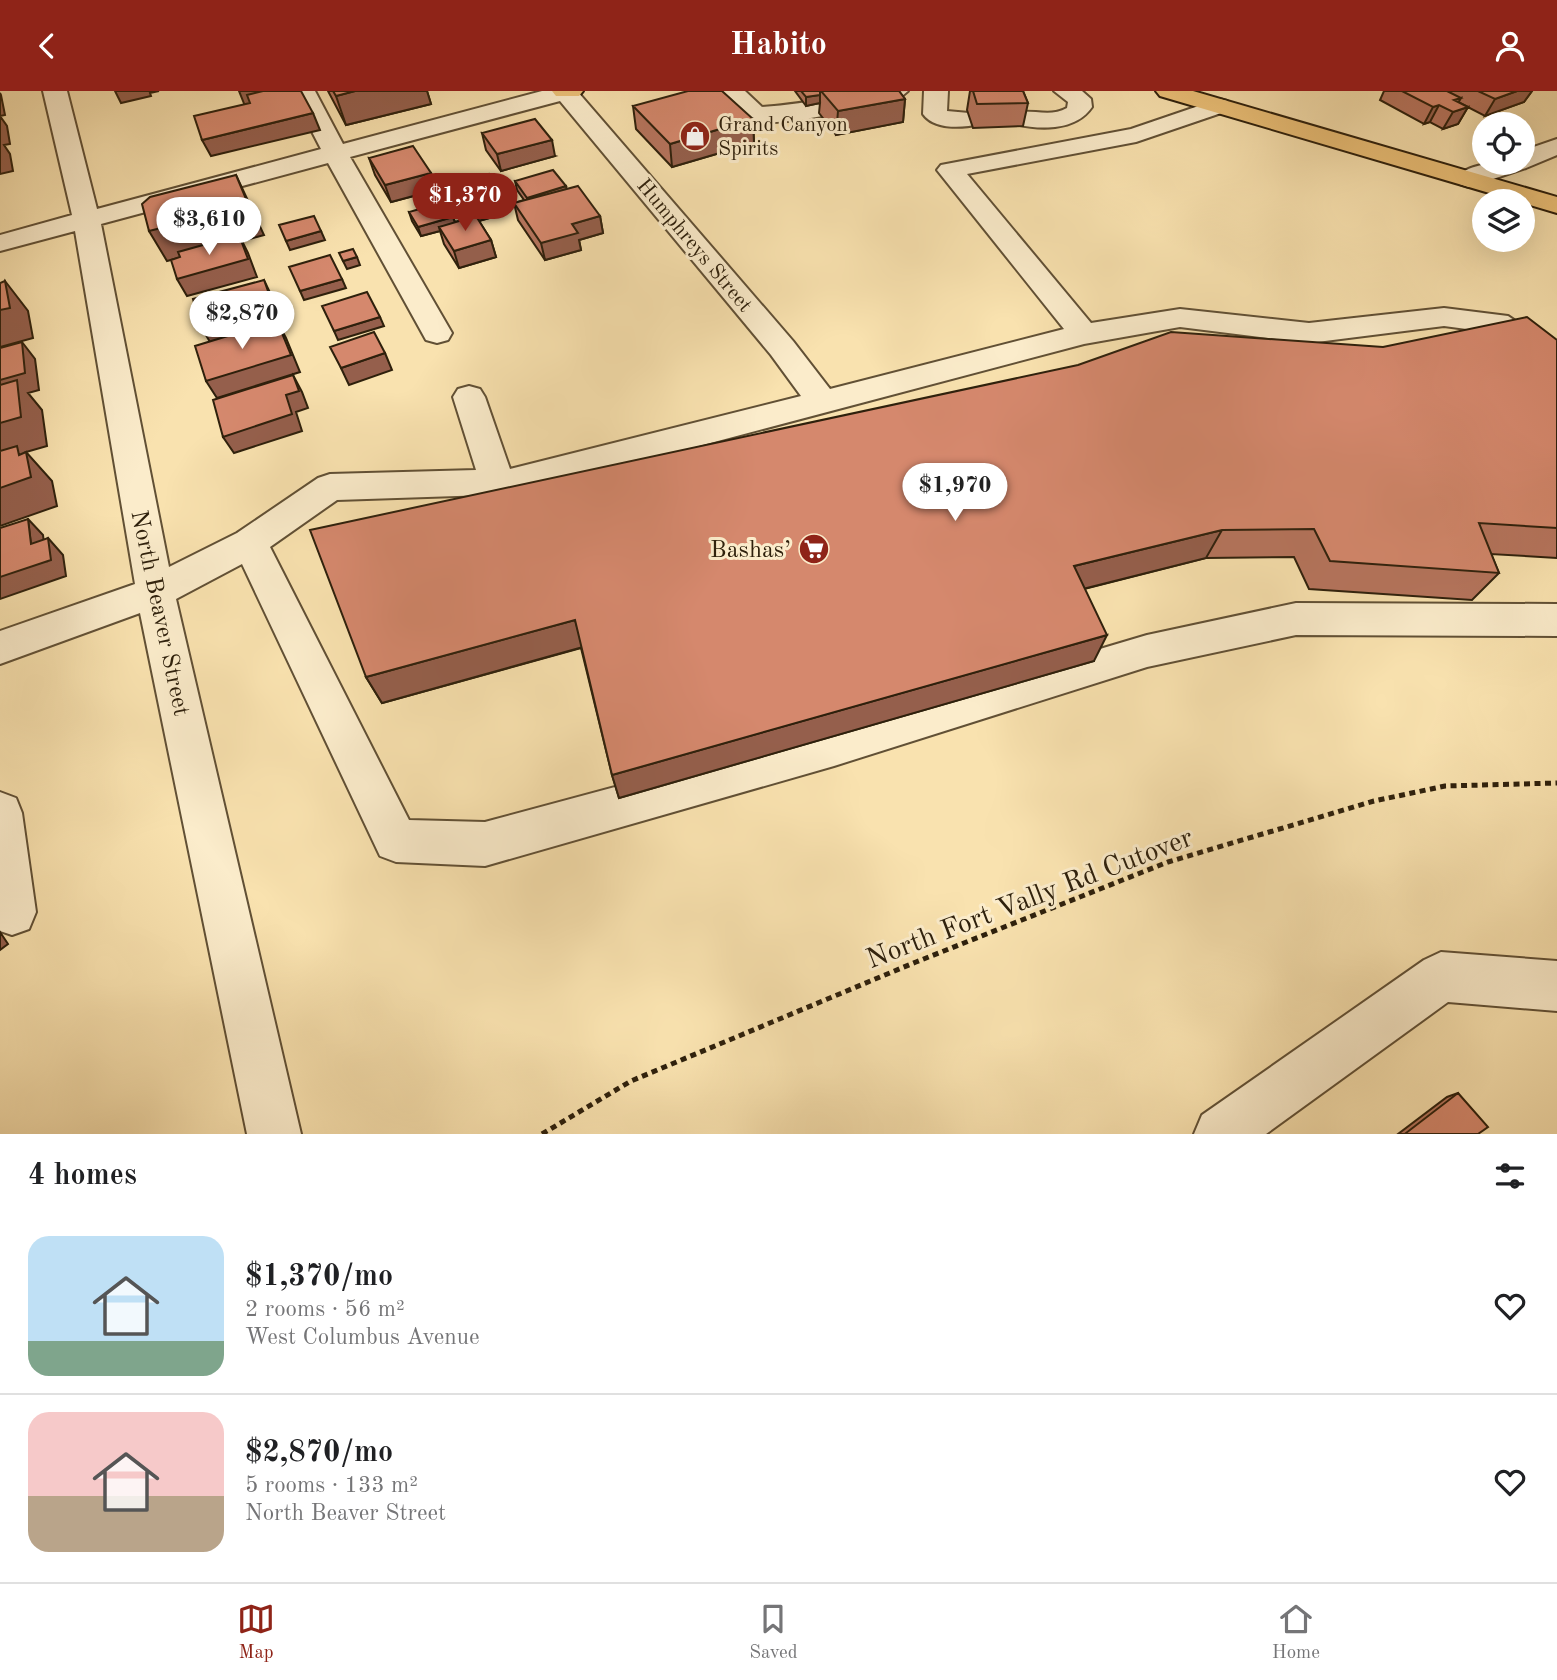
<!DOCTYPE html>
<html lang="en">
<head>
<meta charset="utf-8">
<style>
	:root { --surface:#fff; --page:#f6f6f6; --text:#202124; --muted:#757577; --line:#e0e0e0; --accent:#8f2418 }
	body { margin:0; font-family:"Old Standard TT",serif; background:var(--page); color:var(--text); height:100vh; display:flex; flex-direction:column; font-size:26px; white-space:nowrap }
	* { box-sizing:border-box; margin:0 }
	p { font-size:23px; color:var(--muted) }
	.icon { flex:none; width:38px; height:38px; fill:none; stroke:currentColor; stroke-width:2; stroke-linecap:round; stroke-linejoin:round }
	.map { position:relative; height:1043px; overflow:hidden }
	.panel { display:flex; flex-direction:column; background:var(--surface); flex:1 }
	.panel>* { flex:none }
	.buttons { position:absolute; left:1472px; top:21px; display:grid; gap:14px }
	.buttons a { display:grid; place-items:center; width:63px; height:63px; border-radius:50%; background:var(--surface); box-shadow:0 7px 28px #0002; font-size:35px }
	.price { position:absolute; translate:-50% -60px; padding:0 16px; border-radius:24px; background:#fff; color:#222; font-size:23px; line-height:46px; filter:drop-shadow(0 2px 4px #0008) }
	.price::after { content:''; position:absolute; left:50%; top:42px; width:21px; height:16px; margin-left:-10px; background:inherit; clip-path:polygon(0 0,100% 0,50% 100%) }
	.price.on { background:var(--accent); color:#fff }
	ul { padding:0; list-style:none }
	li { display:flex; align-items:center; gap:21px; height:175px; padding:0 28px }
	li+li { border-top:2px solid var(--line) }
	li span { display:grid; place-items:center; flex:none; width:196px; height:140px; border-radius:21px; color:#555 }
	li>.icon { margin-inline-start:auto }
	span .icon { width:84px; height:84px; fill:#fffc; stroke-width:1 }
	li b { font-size:30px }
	h2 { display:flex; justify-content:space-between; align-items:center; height:84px; padding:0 28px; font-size:30px }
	header { display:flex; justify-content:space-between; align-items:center; height:91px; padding:0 28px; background:var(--accent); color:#fff; font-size:32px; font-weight:600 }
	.tab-bar { display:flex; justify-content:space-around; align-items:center; height:98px; border-top:2px solid var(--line); background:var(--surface); font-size:19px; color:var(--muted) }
	.tab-bar a { display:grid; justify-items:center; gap:4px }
	.tab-bar .on { color:var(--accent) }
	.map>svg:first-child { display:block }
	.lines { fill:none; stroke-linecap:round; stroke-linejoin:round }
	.minor-casing { stroke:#615035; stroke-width:4 }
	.major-casing { stroke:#2e200c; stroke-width:4 }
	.path { stroke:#2e200c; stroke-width:5; stroke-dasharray:6 4.5; stroke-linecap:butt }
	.minor { fill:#fbeccb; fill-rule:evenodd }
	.major { fill:#ecc178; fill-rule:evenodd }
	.wall { fill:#b7755e; stroke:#2e200c; stroke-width:2 }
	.shaded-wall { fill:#955f4c; stroke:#2e200c; stroke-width:2 }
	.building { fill:#d5886d; stroke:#2e200c; stroke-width:2 }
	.labels { text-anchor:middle; stroke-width:6; stroke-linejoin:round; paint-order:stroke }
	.far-poi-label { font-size:21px; fill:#2e200c; stroke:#fbeccb; text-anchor:start }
	.far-street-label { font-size:21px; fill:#2e200c; stroke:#fbeccb }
	.poi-label { font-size:24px; fill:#2e200c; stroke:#fbeccb; text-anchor:end }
	.street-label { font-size:24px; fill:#2e200c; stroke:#fbeccb }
	.near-street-label { font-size:28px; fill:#2e200c; stroke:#fbeccb }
</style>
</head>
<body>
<header><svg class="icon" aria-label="back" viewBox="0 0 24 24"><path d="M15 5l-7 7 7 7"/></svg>Habito<svg class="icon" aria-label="person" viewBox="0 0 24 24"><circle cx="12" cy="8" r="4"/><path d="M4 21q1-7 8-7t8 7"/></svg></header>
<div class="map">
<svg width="1557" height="1043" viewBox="0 0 1557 1043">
	<rect width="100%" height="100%" fill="#f9e2af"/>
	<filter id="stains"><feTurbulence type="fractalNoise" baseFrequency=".00286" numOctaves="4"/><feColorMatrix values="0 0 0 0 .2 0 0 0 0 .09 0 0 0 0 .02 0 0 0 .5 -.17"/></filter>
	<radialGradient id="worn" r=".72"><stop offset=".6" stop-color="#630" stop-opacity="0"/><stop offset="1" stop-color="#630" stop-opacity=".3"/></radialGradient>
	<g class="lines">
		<g class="minor-casing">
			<path id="minor" d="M 43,0 L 67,0 L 97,118 L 321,58 L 291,0 L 315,0 L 343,53 L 542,0 L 577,0 L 793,250 L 830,298 L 1064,238 L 941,84 L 937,79 L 941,74 L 1131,38 L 1219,8 L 1227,10 L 1231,15 L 1227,20 L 1136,51 L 967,83 L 1091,232 L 1180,218 L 1309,232 L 1444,217 L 1508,225 L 1557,258 L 1557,282 L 1546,279 L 1489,241 L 1444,235 L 1309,252 L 1180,236 L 1084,253 L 518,403 L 337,409 L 270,456 L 409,729 L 485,731 L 834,637 L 1147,544 L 1296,512 L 1557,513 L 1557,545 L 1296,544 L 1147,576 L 834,675 L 485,775 L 396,771 L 380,765 L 242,473 L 176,508 L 301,1043 L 247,1043 L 140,522 L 0,573 L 0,540 L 135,493 L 75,140 L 0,160 L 0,144 L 72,124 ZM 560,10 L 771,264 L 801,305 L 510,378 L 485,306 L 480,298 L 469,295 L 458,298 L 453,306 L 476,379 L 330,383 L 318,387 L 237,442 L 169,476 L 101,133 L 328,72 L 426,249 L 437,252 L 448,249 L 452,242 L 350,66 Z
				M 720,0 L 745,0 L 762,16 C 811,13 859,0 908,0 L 896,10 L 888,12 C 864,17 764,40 747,28 C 737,22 727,9 720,0 Z
				M 924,0 L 948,0 L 947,20 L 980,23 L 983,28 L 980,33 C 962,37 934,39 923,23 Z
				M 1054,0 L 1082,0 L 1091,8 L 1092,16 C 1075,41 1038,39 1011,32 L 1008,27 L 1011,22 C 1030,17 1050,27 1067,17 L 1068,11 Z
				M 1557,48 L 1557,64 L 1526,77 L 1469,96 L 1460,93 L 1456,88 C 1468,70 1503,72 1522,72 L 1522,60 Z
				M 0,701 L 16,707 L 22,722 L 36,821 L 29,838 L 12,844 L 0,840 Z
				M 1441,861 L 1557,870 L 1557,920 L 1448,911 L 1266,1043 L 1194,1043 L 1202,1024 L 1424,869 Z"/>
		</g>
		<g class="major-casing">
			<path id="major" d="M 552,0 L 583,0 L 579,5 L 556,5 Z
				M 1156,0 L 1193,0 L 1557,106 L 1557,122 L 1160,5 Z"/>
		</g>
		<path class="path" d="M 542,1043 L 631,990 L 916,871 L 1168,771 L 1374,710 L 1445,695 L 1557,692"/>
		<use href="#minor" class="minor"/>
		<use href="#major" class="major"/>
	</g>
	<path class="wall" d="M 328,0 L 427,0 L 431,13 L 346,34 Z
		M 795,0 L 899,0 L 905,8 L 903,31 L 836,44 L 819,22 L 820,12 L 806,15 Z
		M 970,0 L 1023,0 L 1028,12 L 1023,35 L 973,37 L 967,19 Z
		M 1384,0 L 1532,0 L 1524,11 L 1485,25 L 1458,11 L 1468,16 L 1458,33 L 1443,38 L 1430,31 L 1424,33 L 1380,9 Z
		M 633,15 L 753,28 L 754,52 L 672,76 L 636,38 Z
		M 482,42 L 555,65 L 501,80 L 486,59 Z
		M 369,67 L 431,82 L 436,99 L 391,111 L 375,84 Z
		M 515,90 L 566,95 L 566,98 L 600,125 L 603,142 L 579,149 L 581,159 L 545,169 L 518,129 L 514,112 L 524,109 L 517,99 Z
		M 457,91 L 503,105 L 507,122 L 479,130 L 491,149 L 496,166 L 459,177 L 444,153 L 440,140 L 421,145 L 412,130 L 409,121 L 453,126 L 455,131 L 472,126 L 466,116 L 467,122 L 457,125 L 452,118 L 450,110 L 461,107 Z
		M 1557,249 L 1557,467 L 1491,463 L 1499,482 L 1472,509 L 1309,498 L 1294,466 L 1206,467 L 1084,498 L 1094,570 L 619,707 L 612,684 L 581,557 L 382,612 L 366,586 Z
		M 1458,1002 L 1478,1043 L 1398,1043 L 1447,1006 Z"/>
	<path class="shaded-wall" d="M 115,0 L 159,0 L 150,2 L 151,5 L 121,12 Z
		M 239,0 L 279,0 L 251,14 L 245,15 Z
		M 355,0 L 427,0 L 431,13 L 346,34 L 336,5 Z
		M 1517,0 L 1532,0 L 1524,11 L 1485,25 L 1495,8 Z
		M 0,2 L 1,4 L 5,24 L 0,25 L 7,35 L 10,53 L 4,54 L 10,63 L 13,80 L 0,83 Z
		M 820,4 L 820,12 L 806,15 L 806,6 Z
		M 1461,7 L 1453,21 L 1468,16 L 1458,33 L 1443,38 L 1453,21 L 1454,9 Z
		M 905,8 L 903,31 L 836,44 L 838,20 Z
		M 1439,14 L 1430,31 L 1424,33 L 1433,16 Z
		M 313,22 L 320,39 L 211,65 L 202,49 Z
		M 753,28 L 754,52 L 672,76 L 670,53 Z
		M 552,49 L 555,65 L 501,80 L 497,63 Z
		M 431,82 L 436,99 L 391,111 L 385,94 Z
		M 236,84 L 264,144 L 242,150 L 248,162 L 257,186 L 187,205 L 177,188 L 241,150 L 167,170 L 149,140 Z
		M 566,95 L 568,104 L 529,116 L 527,107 Z
		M 503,105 L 507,122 L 475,131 L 470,114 Z
		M 465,113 L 467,122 L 457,125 L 455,116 Z
		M 600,125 L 603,142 L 579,149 L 581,159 L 545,169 L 541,152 L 572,133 Z
		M 453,126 L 456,135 L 439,136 L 440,140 L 421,145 L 418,136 Z
		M 321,140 L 325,149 L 290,159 L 286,150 Z
		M 491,149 L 496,166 L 459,177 L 454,160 Z
		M 357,166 L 360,174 L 347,178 L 343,170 Z
		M 342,188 L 346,197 L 304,209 L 300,200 Z
		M 264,189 L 272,206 L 282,231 L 278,232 L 286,247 L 300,281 L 217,307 L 206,290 L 210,251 L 200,234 Z
		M 5,190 L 28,220 L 33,247 L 0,256 L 0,219 Z
		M 380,226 L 384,235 L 338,249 L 334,240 Z
		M 22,251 L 35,268 L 39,299 L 28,302 L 42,319 L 47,355 L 26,361 L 52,390 L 57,415 L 0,435 L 0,289 Z
		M 385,262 L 392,279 L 349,294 L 341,277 Z
		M 293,284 L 302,301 L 308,317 L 296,321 L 302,340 L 234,362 L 223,346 L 286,304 Z
		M 28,428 L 43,444 L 46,469 L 31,453 Z
		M 1222,439 L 1206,467 L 1063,503 L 1074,475 Z
		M 48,447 L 63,464 L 66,485 L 0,508 L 0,486 Z
		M 575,529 L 583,556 L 382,612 L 366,586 Z
		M 1107,544 L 1094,570 L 619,707 L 612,684 Z
		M 0,841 L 8,853 L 0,859 Z"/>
	<path class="building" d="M 263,0 L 301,0 L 313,22 L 202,49 L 194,25 L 250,12 L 247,4 Z
		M 333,0 L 355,0 L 336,5 Z
		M 688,0 L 722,0 L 753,28 L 670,53 L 633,15 Z
		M 801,0 L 820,0 L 820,4 L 806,6 Z
		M 821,0 L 899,0 L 905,8 L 838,20 Z
		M 973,0 L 1023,0 L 1028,12 L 977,13 Z
		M 1402,0 L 1447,0 L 1461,7 L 1454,9 L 1468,16 L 1453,21 L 1439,14 L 1433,16 Z
		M 1478,0 L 1517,0 L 1495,8 Z
		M 535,28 L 552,49 L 497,63 L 482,42 Z
		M 413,55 L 431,82 L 385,94 L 369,67 Z
		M 553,79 L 566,95 L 527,107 L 515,90 Z
		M 489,83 L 503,105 L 470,114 L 457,91 Z
		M 236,84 L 249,115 L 149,140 L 142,113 L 150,106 Z
		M 578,95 L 600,125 L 572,133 L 578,142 L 541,152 L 514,112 Z
		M 460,106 L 465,113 L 455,116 L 450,110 Z
		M 444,111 L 453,126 L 418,136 L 409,121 Z
		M 314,125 L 321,140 L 286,150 L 279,134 Z
		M 476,125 L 491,149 L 454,160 L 439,136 Z
		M 239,144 L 248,168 L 177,188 L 171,169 L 180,166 L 178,161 Z
		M 353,158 L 357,166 L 343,170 L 339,162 Z
		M 330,164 L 342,188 L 300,200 L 289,176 Z
		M 264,189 L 273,214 L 200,234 L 193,208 Z
		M 5,190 L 10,217 L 0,219 L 0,192 Z
		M 367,201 L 380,226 L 334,240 L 322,215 Z
		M 1527,226 L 1557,249 L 1557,437 L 1479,432 L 1499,482 L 1330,470 L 1314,438 L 1222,439 L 1074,475 L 1107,544 L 612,684 L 575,529 L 366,586 L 310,439 L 1078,274 L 1171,241 L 1383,256 Z
		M 277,230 L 291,264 L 206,290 L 195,255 Z
		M 374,241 L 385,262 L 341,277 L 330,256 Z
		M 22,251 L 25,282 L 0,289 L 0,257 Z
		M 293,284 L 299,300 L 286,304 L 292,323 L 223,346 L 213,309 Z
		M 17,289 L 21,326 L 0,332 L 0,294 Z
		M 17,355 L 19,364 L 26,361 L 31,386 L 0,397 L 0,360 Z
		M 28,428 L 31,453 L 48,447 L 51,469 L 0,486 L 0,437 Z
		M 1458,1002 L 1488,1036 L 1478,1043 L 1407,1043 L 1406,1042 Z"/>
	<defs>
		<g id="shop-disc" transform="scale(1.575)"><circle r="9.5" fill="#8f2418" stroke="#fbeccb"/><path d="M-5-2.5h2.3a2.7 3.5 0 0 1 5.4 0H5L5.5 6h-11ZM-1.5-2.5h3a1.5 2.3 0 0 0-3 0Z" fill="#fff"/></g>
		<g id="supermarket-disc" transform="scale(1.575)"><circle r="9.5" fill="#8f2418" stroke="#fbeccb"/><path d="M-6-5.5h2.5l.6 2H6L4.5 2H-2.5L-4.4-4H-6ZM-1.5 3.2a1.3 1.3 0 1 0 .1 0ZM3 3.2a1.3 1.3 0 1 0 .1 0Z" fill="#fff"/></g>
	</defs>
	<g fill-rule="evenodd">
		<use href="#shop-disc" x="695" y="45"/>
		<use href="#supermarket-disc" x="814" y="458"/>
	</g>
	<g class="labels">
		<g class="far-poi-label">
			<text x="718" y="40">Grand Canyon<tspan x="718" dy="24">Spirits</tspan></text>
		</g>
		<g class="far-street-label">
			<text transform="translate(695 154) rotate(50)" y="7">Humphreys Street</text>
		</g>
		<g class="poi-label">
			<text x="791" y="466">Bashas’</text>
		</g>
		<g class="street-label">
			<text transform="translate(161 522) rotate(78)" y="8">North Beaver Street</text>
		</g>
		<g class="near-street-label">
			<text transform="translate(1029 806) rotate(-21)" y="10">North Fort Vally Rd Cutover</text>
		</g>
	</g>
	<rect width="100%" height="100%" filter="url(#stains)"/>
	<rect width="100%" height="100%" fill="url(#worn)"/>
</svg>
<div class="buttons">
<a><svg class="icon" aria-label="locate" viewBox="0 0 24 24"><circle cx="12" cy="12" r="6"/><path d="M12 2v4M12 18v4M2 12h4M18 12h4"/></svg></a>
<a><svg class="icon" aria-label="layers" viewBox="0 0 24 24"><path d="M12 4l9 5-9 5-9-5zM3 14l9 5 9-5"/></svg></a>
</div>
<b class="price on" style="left:465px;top:142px">$1,370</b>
<b class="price" style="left:209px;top:166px">$3,610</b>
<b class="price" style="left:242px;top:260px">$2,870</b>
<b class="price" style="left:955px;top:432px">$1,970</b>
</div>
<section class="panel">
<h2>4 homes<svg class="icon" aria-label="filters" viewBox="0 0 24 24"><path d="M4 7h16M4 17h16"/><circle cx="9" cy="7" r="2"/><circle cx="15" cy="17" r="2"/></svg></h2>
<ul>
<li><span style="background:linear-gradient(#bfe0f5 75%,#7fa58c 0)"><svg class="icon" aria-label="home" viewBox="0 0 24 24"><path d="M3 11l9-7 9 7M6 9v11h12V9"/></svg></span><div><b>$1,370/mo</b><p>2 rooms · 56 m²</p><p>West Columbus Avenue</p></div><svg class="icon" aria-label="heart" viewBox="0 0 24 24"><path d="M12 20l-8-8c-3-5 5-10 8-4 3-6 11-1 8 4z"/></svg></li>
<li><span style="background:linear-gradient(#f6c9c9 60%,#b9a48a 0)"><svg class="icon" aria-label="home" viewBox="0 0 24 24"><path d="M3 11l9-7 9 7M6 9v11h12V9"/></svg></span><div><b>$2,870/mo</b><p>5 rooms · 133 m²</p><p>North Beaver Street</p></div><svg class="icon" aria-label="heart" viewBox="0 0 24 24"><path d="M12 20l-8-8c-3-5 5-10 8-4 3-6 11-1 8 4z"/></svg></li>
</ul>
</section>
<nav class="tab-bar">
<a class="on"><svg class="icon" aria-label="map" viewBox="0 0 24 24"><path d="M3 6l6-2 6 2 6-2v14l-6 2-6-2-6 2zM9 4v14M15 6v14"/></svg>Map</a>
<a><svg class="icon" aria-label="saved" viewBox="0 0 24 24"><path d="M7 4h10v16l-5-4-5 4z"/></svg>Saved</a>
<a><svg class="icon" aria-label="home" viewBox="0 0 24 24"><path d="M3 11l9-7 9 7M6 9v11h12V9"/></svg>Home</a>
</nav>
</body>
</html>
